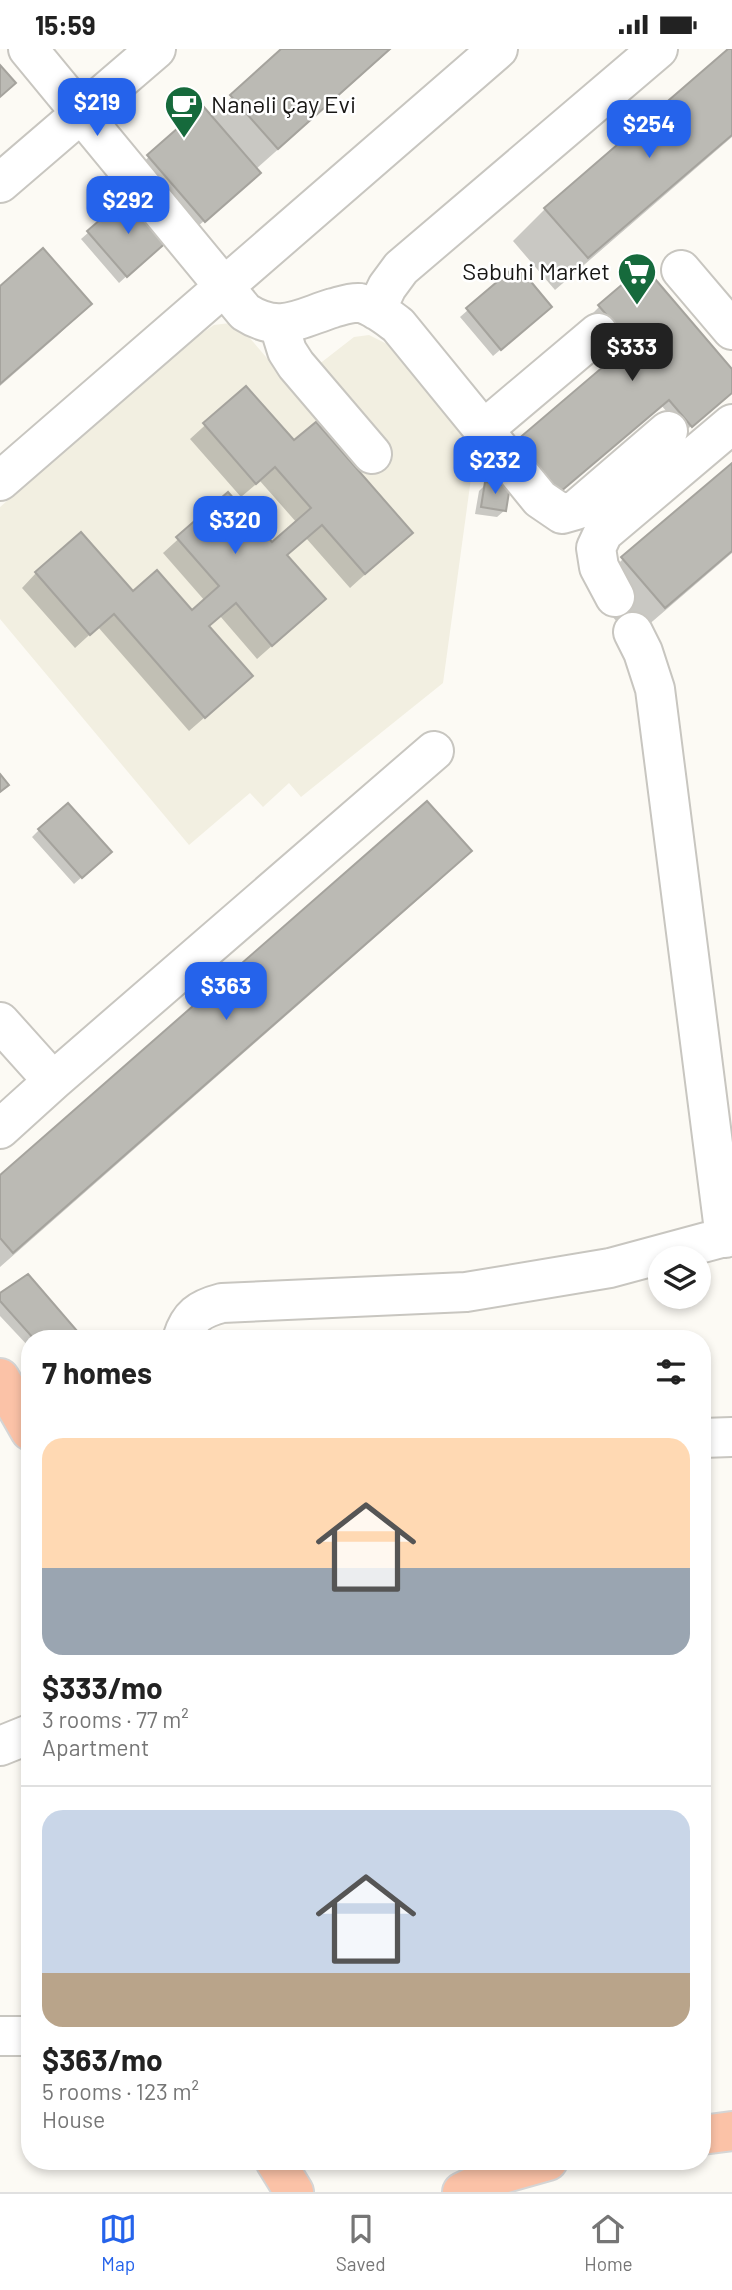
<!DOCTYPE html>
<html lang="en">
<head>
<meta charset="utf-8">
<style>
	:root { --surface:#fff; --page:#f6f6f6; --text:#222; --muted:#767676; --line:#e0e0e0; --accent:#2563eb }
	body { margin:0; font-family:Barlow,sans-serif; background:var(--page); color:var(--text); height:100vh; display:flex; flex-direction:column; font-size:26px; white-space:nowrap }
	* { box-sizing:border-box; margin:0 }
	p { font-size:23px; color:var(--muted) }
	.icon { flex:none; width:38px; height:38px; fill:none; stroke:currentColor; stroke-width:2; stroke-linecap:round; stroke-linejoin:round }
	.map { position:relative; flex:1; overflow:hidden }
	.drawer { position:absolute; left:21px; top:1281px; width:690px; height:840px; display:flex; flex-direction:column; background:var(--surface); border-radius:28px; box-shadow:0 4px 10px #0003 }
	.drawer>* { flex:none }
	.controls { position:absolute; left:648px; top:1197px; display:grid; gap:14px }
	.controls a { display:grid; place-items:center; width:63px; height:63px; border-radius:50%; background:var(--surface); box-shadow:0 4px 10px #0003; font-size:35px }
	.price { position:absolute; translate:-50% -60px; padding:0 16px; border-radius:14px; background:var(--accent); color:#fff; font-size:23px; line-height:46px; filter:drop-shadow(0 2px 4px #0008) }
	.price::after { content:''; position:absolute; left:50%; top:42px; width:21px; height:16px; margin-left:-10px; background:inherit; clip-path:polygon(0 0,100% 0,50% 100%) }
	.price.selected { background:#222; color:#fff }
	ul { padding:0; list-style:none }
	li { display:grid; align-content:center; gap:14px; height:371px; padding:0 21px }
	li+li { border-top:2px solid var(--line) }
	li span { display:grid; place-items:center; height:217px; border-radius:21px; color:#555 }
	li>.icon { margin-inline-start:auto }
	span .icon { width:126px; height:126px; fill:#fffc; stroke-width:1 }
	li b { font-size:30px }
	h2 { display:flex; justify-content:space-between; align-items:center; height:84px; padding:0 21px; font-size:30px }
	.status { display:flex; justify-content:space-between; align-items:center; height:49px; padding:0 35px; background:var(--surface); direction:ltr }
	.status svg { height:19px; fill:currentColor }
	.dock { display:flex; justify-content:space-around; align-items:center; height:98px; border-top:2px solid var(--line); background:var(--surface); font-size:19px; color:var(--muted) }
	.dock a { display:grid; justify-items:center; gap:4px }
	.dock .selected { color:var(--accent) }
	.map>svg:first-child { display:block }
	.built { fill:#f2efe1 }
	.shadow { fill:#0003 }
	.building { fill:#bbbab4; stroke:#a5a39d; stroke-width:2 }
	.lines { fill:none; stroke-linecap:round; stroke-linejoin:round }
	.minor-casing { stroke:#c8c6c0; stroke-width:42 }
	.major-casing { stroke:#d5d5d5; stroke-width:42 }
	.minor { stroke:#fff; stroke-width:38 }
	.major { stroke:#fbc2a7; stroke-width:38 }
	.labels { text-anchor:middle; stroke-width:5; stroke-linejoin:round; paint-order:stroke }
	.poi-label { font-size:24px; fill:#181715; stroke:#fff; text-anchor:start }
</style>
</head>
<body>
<div class="status"><b>15:59</b><svg viewBox="0 0 49 12"><path d="M0 12V9h3v3zM5 12V6h3v6zM10 12V3h3v9zM15 12V0h3v12zM26 1h20v11H26zM47 4h2v5h-2z"/></svg></div>
<div class="map">
<svg width="732" height="2143" viewBox="0 0 732 2143">
	<rect width="100%" height="100%" fill="#fcfaf4"/>
	<path class="built" d="M 230,274 L 248,287 L 291,337 L 354,288 L 369,286 L 393,298 L 475,400 L 443,634 L 301,748 L 289,734 L 263,758 L 250,744 L 189,796 L 0,570 L 0,458 L 198,287 L 214,276 Z"/>
	<path class="shadow" d="M 284,0 L 391,0 L 256,120 L 252,130 L 197,178 L 141,115 L 203,60 L 210,68 Z
		M 732,0 L 732,88 L 555,241 L 513,192 L 545,160 Z
		M 129,148 L 159,198 L 119,234 L 81,190 Z
		M 516,219 L 542,265 L 493,307 L 460,268 Z
		M 0,239 L 89,255 L 57,287 L 0,337 Z
		M 600,257 L 732,323 L 732,343 L 684,383 L 661,356 L 553,449 L 518,392 L 625,302 L 593,264 Z
		M 246,339 L 294,394 L 411,484 L 350,539 L 306,489 L 286,507 L 309,564 L 257,610 L 220,567 L 208,578 L 236,641 L 189,682 L 98,578 L 75,599 L 22,539 L 36,524 L 132,545 L 192,563 L 205,552 L 163,504 L 228,445 L 272,496 L 297,474 L 260,432 L 241,448 L 190,390 Z
		M 732,417 L 732,504 L 632,590 L 590,542 L 623,510 Z
		M 486,435 L 505,461 L 497,468 L 475,465 L 479,442 Z
		M 39,781 L 102,810 L 74,835 L 32,788 Z
		M 469,802 L 437,834 L 0,1218 L 0,1128 Z
		M 0,1246 L 82,1290 L 30,1290 L 30,1299 L 0,1267 Z"/>
	<path class="building" d="M 281,0 L 390,0 L 278,100 L 230,46 Z
		M 728,0 L 732,0 L 732,86 L 588,209 L 544,159 Z
		M 0,16 L 16,34 L 0,48 Z
		M 203,57 L 261,124 L 205,173 L 147,106 Z
		M 129,146 L 169,191 L 127,228 L 87,182 Z
		M 43,199 L 92,255 L 0,335 L 0,237 Z
		M 517,216 L 552,258 L 501,301 L 466,259 Z
		M 644,217 L 732,320 L 732,344 L 692,378 L 669,351 L 560,443 L 517,391 L 631,294 L 598,256 Z
		M 246,337 L 294,391 L 316,373 L 413,484 L 365,525 L 322,476 L 287,506 L 326,550 L 272,597 L 236,554 L 209,577 L 253,627 L 205,669 L 114,565 L 90,586 L 35,523 L 81,483 L 133,542 L 157,521 L 192,561 L 219,537 L 176,488 L 228,443 L 272,493 L 311,459 L 275,418 L 256,435 L 203,374 Z
		M 732,414 L 732,502 L 665,559 L 621,508 Z
		M 485,433 L 510,437 L 506,462 L 481,458 Z
		M 0,725 L 9,736 L 0,743 Z
		M 427,752 L 472,802 L 13,1204 L 0,1189 L 0,1126 Z
		M 68,754 L 112,803 L 82,829 L 38,780 Z
		M 28,1225 L 84,1290 L 34,1290 L 0,1252 L 0,1244 Z"/>
	<g class="lines">
		<g class="minor-casing">
			<path id="minor" d="M 28,0 L 245,263 C 279,285 298,270 333,259 C 341,257 351,253 360,254 C 374,257 387,268 398,276 L 540,450 L 562,465 L 576,461 L 668,382
				M 0,134 L 156,0
				M 681,221 L 732,281
				M 376,261 L 387,238 L 401,219 L 658,0
				M 279,276 L 287,302 L 296,316 L 372,405
				M 483,381 L 598,284
				M 0,432 L 498,0
				M 615,548 L 599,518 L 596,499 L 603,484 L 732,375
				M 633,583 L 643,603 L 655,640 L 725,1189
				M 0,973 L 53,1032 L 0,1080
				M 53,1032 L 434,702
				M 182,1290 C 189,1267 199,1260 222,1254 L 466,1243 L 610,1219 L 732,1186
				M 702,1389 L 732,1388
				M 0,1697 L 30,1685
				M 0,1987 L 30,1987"/>
		</g>
		<g class="major-casing">
			<path id="major" d="M 0,1329 L 30,1382
				M 702,2086 L 732,2082
				M 275,2112 L 294,2143
				M 462,2143 L 495,2127 L 548,2112"/>
		</g>
		<use href="#minor" class="minor"/>
		<use href="#major" class="major"/>
	</g>
	<defs>
		<g id="cafe-pin" transform="scale(2.0125)"><path d="M0 17L-7.5 6A9.5 9.5 0 1 1 7.5 6Z" fill="#166a3c" stroke="#fff"/><path d="M-5.5-4.5H6V0H3Q3 3.5 0 3.5H-2.5Q-5.5 3.5-5.5 0ZM3-3.2v2h1.7v-2ZM-6 4.5H4V6H-6Z" fill="#fff"/></g>
		<g id="supermarket-pin" transform="scale(2.0125)"><path d="M0 17L-7.5 6A9.5 9.5 0 1 1 7.5 6Z" fill="#166a3c" stroke="#fff"/><path d="M-6-5.5h2.5l.6 2H6L4.5 2H-2.5L-4.4-4H-6ZM-1.5 3.2a1.3 1.3 0 1 0 .1 0ZM3 3.2a1.3 1.3 0 1 0 .1 0Z" fill="#fff"/></g>
	</defs>
	<g fill-rule="evenodd">
		<use href="#cafe-pin" x="184" y="56"/>
		<use href="#supermarket-pin" x="637" y="223"/>
	</g>
	<g class="labels">
		<g class="poi-label">
			<text x="211" y="64">Nanəli Çay Evi</text>
			<text x="610" y="231" text-anchor="end">Səbuhi Market</text>
		</g>
	</g>
</svg>
<div class="controls">
<a><svg class="icon" aria-label="layers" viewBox="0 0 24 24"><path d="M12 4l9 5-9 5-9-5zM3 14l9 5 9-5"/></svg></a>
</div>
<b class="price" style="left:97px;top:89px">$219</b>
<b class="price" style="left:649px;top:111px">$254</b>
<b class="price" style="left:128px;top:187px">$292</b>
<b class="price selected" style="left:632px;top:334px">$333</b>
<b class="price" style="left:495px;top:447px">$232</b>
<b class="price" style="left:235px;top:507px">$320</b>
<b class="price" style="left:226px;top:973px">$363</b>
<section class="drawer">
<h2>7 homes<svg class="icon" aria-label="filters" viewBox="0 0 24 24"><path d="M4 7h16M4 17h16"/><circle cx="9" cy="7" r="2"/><circle cx="15" cy="17" r="2"/></svg></h2>
<ul>
<li><span style="background:linear-gradient(#ffd9b3 60%,#9aa5b1 0)"><svg class="icon" aria-label="home" viewBox="0 0 24 24"><path d="M3 11l9-7 9 7M6 9v11h12V9"/></svg></span><div><b>$333/mo</b><p>3 rooms · 77 m²</p><p>Apartment</p></div></li>
<li><span style="background:linear-gradient(#c9d6e8 75%,#b9a48a 0)"><svg class="icon" aria-label="home" viewBox="0 0 24 24"><path d="M3 11l9-7 9 7M6 9v11h12V9"/></svg></span><div><b>$363/mo</b><p>5 rooms · 123 m²</p><p>House</p></div></li>
</ul>
</section>
</div>
<nav class="dock">
<a class="selected"><svg class="icon" aria-label="map" viewBox="0 0 24 24"><path d="M3 6l6-2 6 2 6-2v14l-6 2-6-2-6 2zM9 4v14M15 6v14"/></svg>Map</a>
<a><svg class="icon" aria-label="saved" viewBox="0 0 24 24"><path d="M7 4h10v16l-5-4-5 4z"/></svg>Saved</a>
<a><svg class="icon" aria-label="home" viewBox="0 0 24 24"><path d="M3 11l9-7 9 7M6 9v11h12V9"/></svg>Home</a>
</nav>
</body>
</html>
